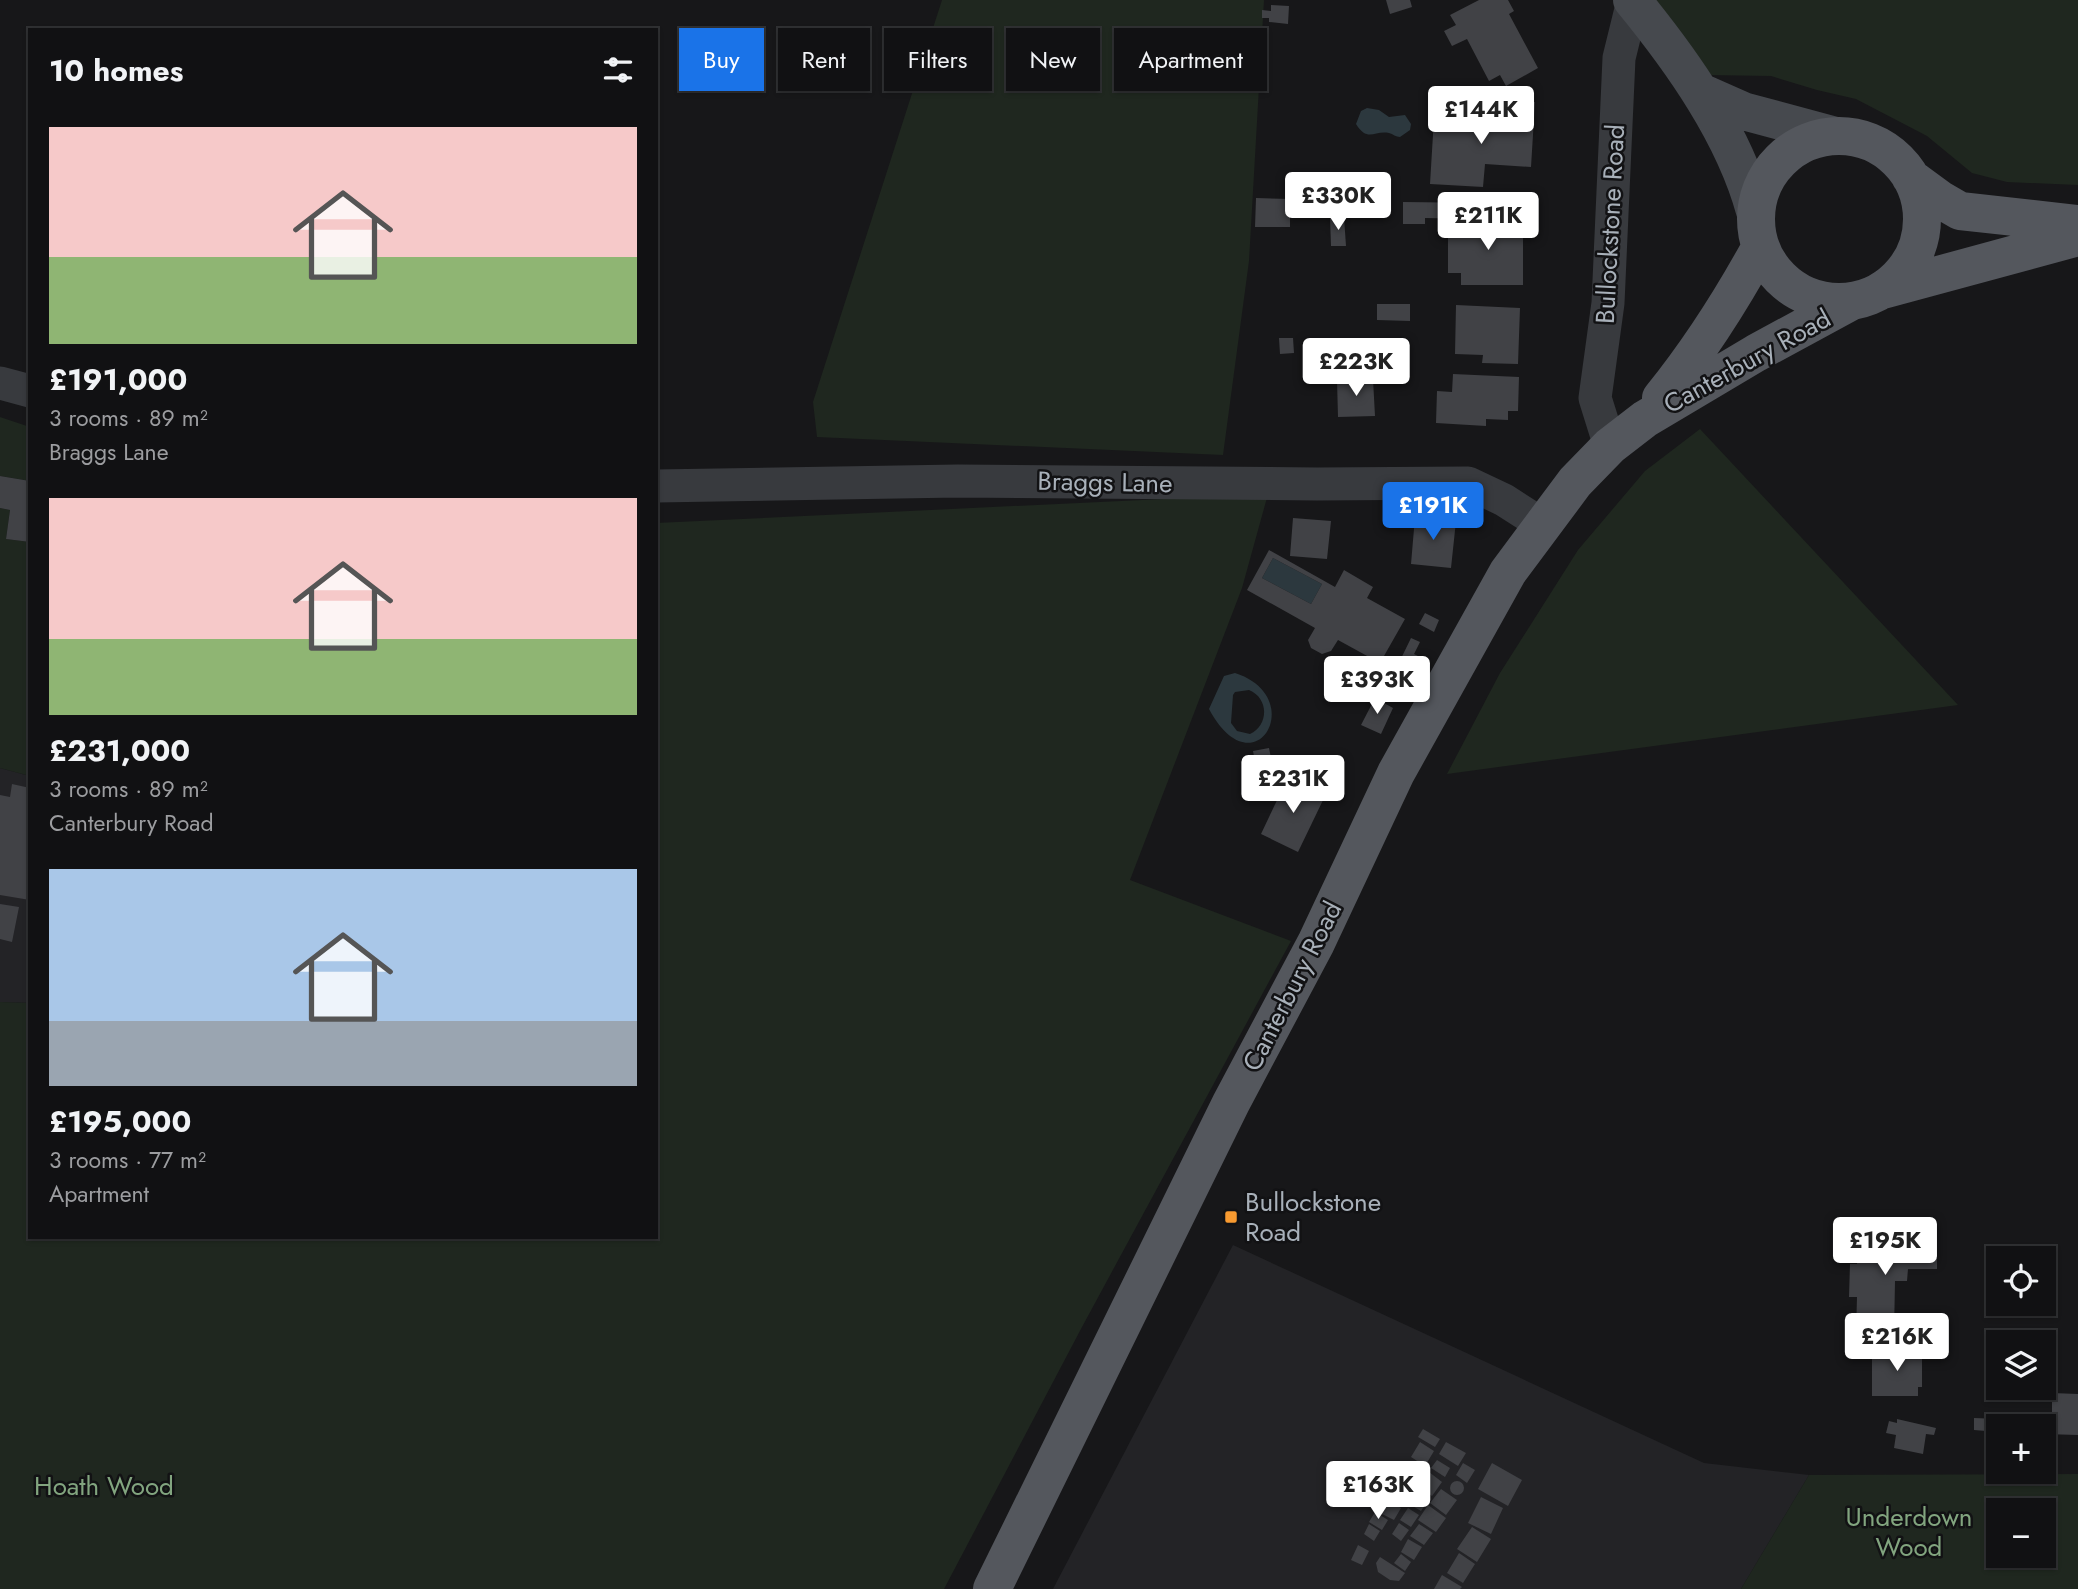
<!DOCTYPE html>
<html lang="en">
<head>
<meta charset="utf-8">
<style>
	:root { --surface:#111113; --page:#1a1a1c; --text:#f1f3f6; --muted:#9c9da0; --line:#303133; --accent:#1a73e8 }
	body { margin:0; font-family:Jost,sans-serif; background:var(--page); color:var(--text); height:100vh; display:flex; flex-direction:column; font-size:26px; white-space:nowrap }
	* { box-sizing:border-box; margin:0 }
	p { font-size:23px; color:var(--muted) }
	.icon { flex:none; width:38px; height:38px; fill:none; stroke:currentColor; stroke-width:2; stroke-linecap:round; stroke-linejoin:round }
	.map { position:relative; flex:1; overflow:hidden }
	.drawer { position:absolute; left:28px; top:28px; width:630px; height:1211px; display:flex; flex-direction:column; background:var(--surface); border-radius:0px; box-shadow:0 2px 5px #0004,0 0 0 2px var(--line) }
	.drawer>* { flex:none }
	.banner { position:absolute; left:679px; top:28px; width:665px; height:63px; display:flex; gap:14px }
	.controls { position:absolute; left:1986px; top:1246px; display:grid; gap:14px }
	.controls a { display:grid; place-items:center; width:70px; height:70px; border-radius:0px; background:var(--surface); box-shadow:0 2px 5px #0004,0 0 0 2px var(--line); font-size:35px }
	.price { position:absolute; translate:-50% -60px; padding:0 16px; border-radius:7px; background:#fff; color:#222; font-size:23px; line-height:46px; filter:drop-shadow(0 2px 4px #0008) }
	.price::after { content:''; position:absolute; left:50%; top:42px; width:21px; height:16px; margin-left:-10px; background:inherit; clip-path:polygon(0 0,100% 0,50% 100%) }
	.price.selected { background:var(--accent); color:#fff }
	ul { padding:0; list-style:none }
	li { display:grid; align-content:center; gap:14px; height:371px; padding:0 21px }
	li span { display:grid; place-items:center; height:217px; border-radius:0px; color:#555 }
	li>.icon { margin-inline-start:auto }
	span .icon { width:126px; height:126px; fill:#fffc; stroke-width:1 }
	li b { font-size:30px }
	h2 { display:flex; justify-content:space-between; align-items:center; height:84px; padding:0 21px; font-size:30px }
	.chip { padding:0 24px; border-radius:0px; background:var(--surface); box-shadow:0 2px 5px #0004,0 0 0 2px var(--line); font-size:24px; line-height:63px }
	.chip.selected { background:var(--accent); color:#fff }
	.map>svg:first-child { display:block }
	.built { fill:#232326 }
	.green { fill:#1f271f; fill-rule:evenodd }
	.water { fill:#2c383e; fill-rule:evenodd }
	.building { fill:#414246; fill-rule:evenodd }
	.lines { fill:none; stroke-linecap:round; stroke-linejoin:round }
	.street { stroke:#383a3e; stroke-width:33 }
	.secondary { stroke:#46494e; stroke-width:38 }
	.primary { stroke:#54575d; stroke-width:38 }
	.poi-dot { fill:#f89a30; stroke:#121214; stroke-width:2.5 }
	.labels { text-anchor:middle; stroke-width:5; stroke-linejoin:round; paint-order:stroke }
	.street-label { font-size:26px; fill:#a8b0b9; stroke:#121214 }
	.poi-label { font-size:26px; fill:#a8b0b9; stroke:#121214; text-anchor:start }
	.park-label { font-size:26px; fill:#82a57f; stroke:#121214 }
</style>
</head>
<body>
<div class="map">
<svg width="2078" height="1589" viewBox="0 0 2078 1589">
	<rect width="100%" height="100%" fill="#171719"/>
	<path class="built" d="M 0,768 L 30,776 L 30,1003 L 0,1002 Z
		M 1233,1245 L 1704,1463 L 1809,1475 L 1741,1589 L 1053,1589 Z"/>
	<path class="green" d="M 942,0 L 1264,0 L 1249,261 L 1223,455 L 817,437 L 813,402 Z
		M 1654,0 L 2078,0 L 2078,185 L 2007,182 L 1972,173 L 1927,136 L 1856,99 L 1817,90 L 1771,76 L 1706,75 Z
		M 0,417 L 30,427 L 30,481 L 0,476 Z
		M 1700,429 L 1958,705 L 1447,774 L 1500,673 L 1578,550 L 1645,471 Z
		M 1268,494 L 1242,588 L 1130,880 L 1291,941 L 1082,1327 L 944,1589 L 0,1589 L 0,1002 L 30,1003 L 30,1237 L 656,1237 L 656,523 Z
		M 0,508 L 10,510 L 6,539 L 30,542 L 30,776 L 0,768 Z
		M 2078,1474 L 2078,1589 L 1741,1589 L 1809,1475 ZM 1998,1510 L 2044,1510 L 2044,1556 L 1998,1556 Z"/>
	<path class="water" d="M 1367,108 L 1379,110 L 1389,117 L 1405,115 L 1411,124 L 1410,130 L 1400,137 C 1396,137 1393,134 1389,133 C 1374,130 1368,143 1356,124 L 1361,111 Z
		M 1273,558 L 1322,584 L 1311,604 L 1262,578 Z
		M 1235,673 C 1310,697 1254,793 1209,709 L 1224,676 ZM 1249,690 C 1269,698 1269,725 1250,734 L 1237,731 L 1231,723 L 1233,695 L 1235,692 Z"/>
	<path class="building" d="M 1386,0 L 1410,0 L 1412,7 L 1390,14 Z
		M 1479,0 L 1508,0 L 1514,11 L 1509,14 L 1538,68 L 1506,86 L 1500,75 L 1489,81 L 1467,39 L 1452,46 L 1444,31 L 1456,25 L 1450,15 Z
		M 1271,5 L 1289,6 L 1288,24 L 1269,22 L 1269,18 L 1262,18 L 1262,10 L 1271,11 Z
		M 1506,100 L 1535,102 L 1531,167 L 1485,164 L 1483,187 L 1430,184 L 1434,118 L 1505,122 Z
		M 1256,198 L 1290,199 L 1290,227 L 1255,227 Z
		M 1403,202 L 1488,203 L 1487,207 L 1476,207 L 1476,219 L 1425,218 L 1425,224 L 1403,224 Z
		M 1330,217 L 1344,217 L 1346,246 L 1331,246 Z
		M 1459,220 L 1523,220 L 1523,285 L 1461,285 L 1461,273 L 1448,273 L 1448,235 L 1459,235 Z
		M 1377,304 L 1410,304 L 1410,321 L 1377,320 Z
		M 1456,305 L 1520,308 L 1518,364 L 1482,363 L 1483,355 L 1455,354 Z
		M 1279,338 L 1293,338 L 1294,353 L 1280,354 Z
		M 1453,374 L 1519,377 L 1518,411 L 1508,411 L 1508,420 L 1486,419 L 1486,426 L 1436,423 L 1437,391 L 1452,392 Z
		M 1373,379 L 1375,416 L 1338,417 L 1337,380 Z
		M 0,476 L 30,481 L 30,542 L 6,539 L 10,510 L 0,508 Z
		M 1421,511 L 1429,512 L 1428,518 L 1456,521 L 1451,568 L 1411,564 L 1415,517 L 1421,517 Z
		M 1293,518 L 1331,521 L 1327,559 L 1290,556 Z
		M 1269,550 L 1335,587 L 1344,570 L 1373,587 L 1367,598 L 1405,619 L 1380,663 L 1338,640 L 1331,651 L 1322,654 L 1311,648 L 1308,640 L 1315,628 L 1247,590 ZM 1273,558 L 1322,584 L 1311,604 L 1262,578 Z
		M 1425,613 L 1439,620 L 1434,632 L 1419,624 Z
		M 1411,638 L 1420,642 L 1414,654 L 1420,657 L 1409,681 L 1394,673 Z
		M 1375,698 L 1393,708 L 1381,734 L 1361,725 Z
		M 1269,748 L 1272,763 L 1256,767 L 1253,751 Z
		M 1287,779 L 1325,796 L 1298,852 L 1261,834 Z
		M 12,784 L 30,788 L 30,900 L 0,895 L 0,795 L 10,797 Z
		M 0,904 L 19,907 L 12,942 L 0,939 Z
		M 1858,1237 L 1937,1239 L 1937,1269 L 1908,1269 L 1907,1281 L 1895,1281 L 1894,1334 L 1856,1333 L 1857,1297 L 1849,1297 L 1850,1264 L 1857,1264 Z
		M 1872,1351 L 1922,1352 L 1922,1387 L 1918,1387 L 1918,1396 L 1872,1396 Z
		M 2052,1393 L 2078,1394 L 2078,1435 L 2044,1434 L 2044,1426 L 1998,1426 L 1998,1432 L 1974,1430 L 1974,1418 L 2023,1420 L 2023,1413 L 2052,1414 Z
		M 1897,1419 L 1936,1428 L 1934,1435 L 1926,1434 L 1923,1454 L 1894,1448 L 1896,1435 L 1886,1433 L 1889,1421 L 1897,1423 Z
		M 1423,1429 L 1440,1439 L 1435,1447 L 1418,1437 Z
		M 1420,1442 L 1434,1451 L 1425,1466 L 1411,1457 Z
		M 1446,1442 L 1466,1453 L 1458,1466 L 1439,1454 Z
		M 1437,1460 L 1450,1468 L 1445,1477 L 1431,1468 Z
		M 1463,1463 L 1475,1470 L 1467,1483 L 1456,1475 Z
		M 1492,1463 L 1522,1480 L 1508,1506 L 1478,1489 Z
		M 1406,1469 L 1417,1476 L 1409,1490 L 1398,1483 Z
		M 1429,1472 L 1442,1482 L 1432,1496 L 1419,1487 Z
		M1450 1488a7 7 0 1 1 14 0a7 7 0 1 1-14 0Z
		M 1397,1486 L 1409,1493 L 1402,1506 L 1390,1499 Z
		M 1441,1489 L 1457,1500 L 1446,1515 L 1430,1503 Z
		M 1418,1493 L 1429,1499 L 1421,1511 L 1411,1505 Z
		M 1481,1497 L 1503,1508 L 1491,1534 L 1468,1523 Z
		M 1383,1498 L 1401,1508 L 1394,1520 L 1376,1511 Z
		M 1428,1505 L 1446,1518 L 1436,1532 L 1418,1520 Z
		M 1408,1508 L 1419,1515 L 1411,1527 L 1400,1520 Z
		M 1375,1512 L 1388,1520 L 1382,1530 L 1369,1522 Z
		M 1399,1523 L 1409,1530 L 1401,1541 L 1392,1534 Z
		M 1369,1524 L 1380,1531 L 1374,1541 L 1364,1534 Z
		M 1419,1524 L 1433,1533 L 1424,1545 L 1410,1536 Z
		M 1472,1527 L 1491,1539 L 1477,1562 L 1457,1549 Z
		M 1408,1539 L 1422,1547 L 1414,1560 L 1401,1552 Z
		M 1358,1545 L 1369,1551 L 1362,1565 L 1351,1560 Z
		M 1459,1553 L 1475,1564 L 1463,1583 L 1447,1573 Z
		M 1401,1554 L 1411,1562 L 1405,1571 L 1394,1563 Z
		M 1380,1557 L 1405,1573 L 1399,1581 L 1390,1580 L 1378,1572 L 1376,1563 Z
		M 1442,1575 L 1462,1587 L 1460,1589 L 1434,1589 Z"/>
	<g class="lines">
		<path class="street" d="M 0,383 L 30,391
			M 1610,446 L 1595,398 L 1608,303 L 1619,58 L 1633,1
			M 656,486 L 958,481 L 1317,484 L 1468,483 L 1504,500 L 1543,525"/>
		<path class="secondary" d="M 1632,0 C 1682,61 1734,134 1755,211
			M 1700,92 L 1743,111 L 1836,136"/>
		<path class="primary" d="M1756 219a83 83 0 1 1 166 0a83 83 0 1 1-166 0Z
			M 1911,178 L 1941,200 L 1960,211 L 2078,224
			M 1883,290 L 2078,237
			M 1661,398 C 1699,351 1731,301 1760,248
			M 992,1589 L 1231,1103 L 1316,943 L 1396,773 L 1508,572 L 1575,482 L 1610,446 L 1645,419 L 1756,353 L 1850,302"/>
	</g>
	<rect class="poi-dot" x="1224" y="1210" width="14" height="14" rx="3.5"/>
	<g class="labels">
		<g class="street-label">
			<text transform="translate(1610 224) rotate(-87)" y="9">Bullockstone Road</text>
			<text transform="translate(1747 361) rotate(-29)" y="9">Canterbury Road</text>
			<text transform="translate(1105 482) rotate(1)" y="9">Braggs Lane</text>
			<text transform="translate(1292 986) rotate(-63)" y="9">Canterbury Road</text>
		</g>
		<g class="poi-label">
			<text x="1245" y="1211">Bullockstone<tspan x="1245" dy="30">Road</tspan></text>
		</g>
		<g class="park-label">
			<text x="104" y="1495">Hoath Wood</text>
			<text x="1909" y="1526">Underdown<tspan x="1909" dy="30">Wood</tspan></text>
		</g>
	</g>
</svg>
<div class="controls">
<a><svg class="icon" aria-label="locate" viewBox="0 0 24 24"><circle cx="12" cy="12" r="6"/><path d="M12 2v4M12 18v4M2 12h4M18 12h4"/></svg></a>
<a><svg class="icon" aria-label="layers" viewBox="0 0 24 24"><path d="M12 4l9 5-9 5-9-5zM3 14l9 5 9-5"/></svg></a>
<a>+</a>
<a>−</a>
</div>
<b class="price" style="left:1481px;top:146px">£144K</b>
<b class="price" style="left:1338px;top:232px">£330K</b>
<b class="price" style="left:1488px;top:252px">£211K</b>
<b class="price" style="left:1356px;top:398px">£223K</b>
<b class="price selected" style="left:1433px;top:542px">£191K</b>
<b class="price" style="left:1377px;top:716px">£393K</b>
<b class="price" style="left:1293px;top:815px">£231K</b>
<b class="price" style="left:1885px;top:1277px">£195K</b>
<b class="price" style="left:1897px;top:1373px">£216K</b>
<b class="price" style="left:1378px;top:1521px">£163K</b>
<div class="banner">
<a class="chip selected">Buy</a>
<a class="chip">Rent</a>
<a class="chip">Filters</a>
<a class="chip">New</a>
<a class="chip">Apartment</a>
</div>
<section class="drawer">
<h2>10 homes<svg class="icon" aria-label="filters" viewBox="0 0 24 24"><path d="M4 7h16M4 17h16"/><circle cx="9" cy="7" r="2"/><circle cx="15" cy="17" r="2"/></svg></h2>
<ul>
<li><span style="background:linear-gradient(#f6c9c9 60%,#8fb573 0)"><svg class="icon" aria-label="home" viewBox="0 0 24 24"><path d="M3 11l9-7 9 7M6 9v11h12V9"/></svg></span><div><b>£191,000</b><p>3 rooms · 89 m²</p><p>Braggs Lane</p></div></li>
<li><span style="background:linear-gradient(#f6c9c9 65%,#8fb573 0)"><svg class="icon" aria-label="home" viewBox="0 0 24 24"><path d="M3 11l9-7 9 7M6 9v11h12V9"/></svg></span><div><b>£231,000</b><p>3 rooms · 89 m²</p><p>Canterbury Road</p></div></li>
<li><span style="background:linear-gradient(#a9c7e8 70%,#9aa5b1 0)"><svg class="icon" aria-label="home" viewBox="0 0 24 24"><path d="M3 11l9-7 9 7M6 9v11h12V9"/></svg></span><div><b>£195,000</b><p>3 rooms · 77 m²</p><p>Apartment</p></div></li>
</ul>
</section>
</div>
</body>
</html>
